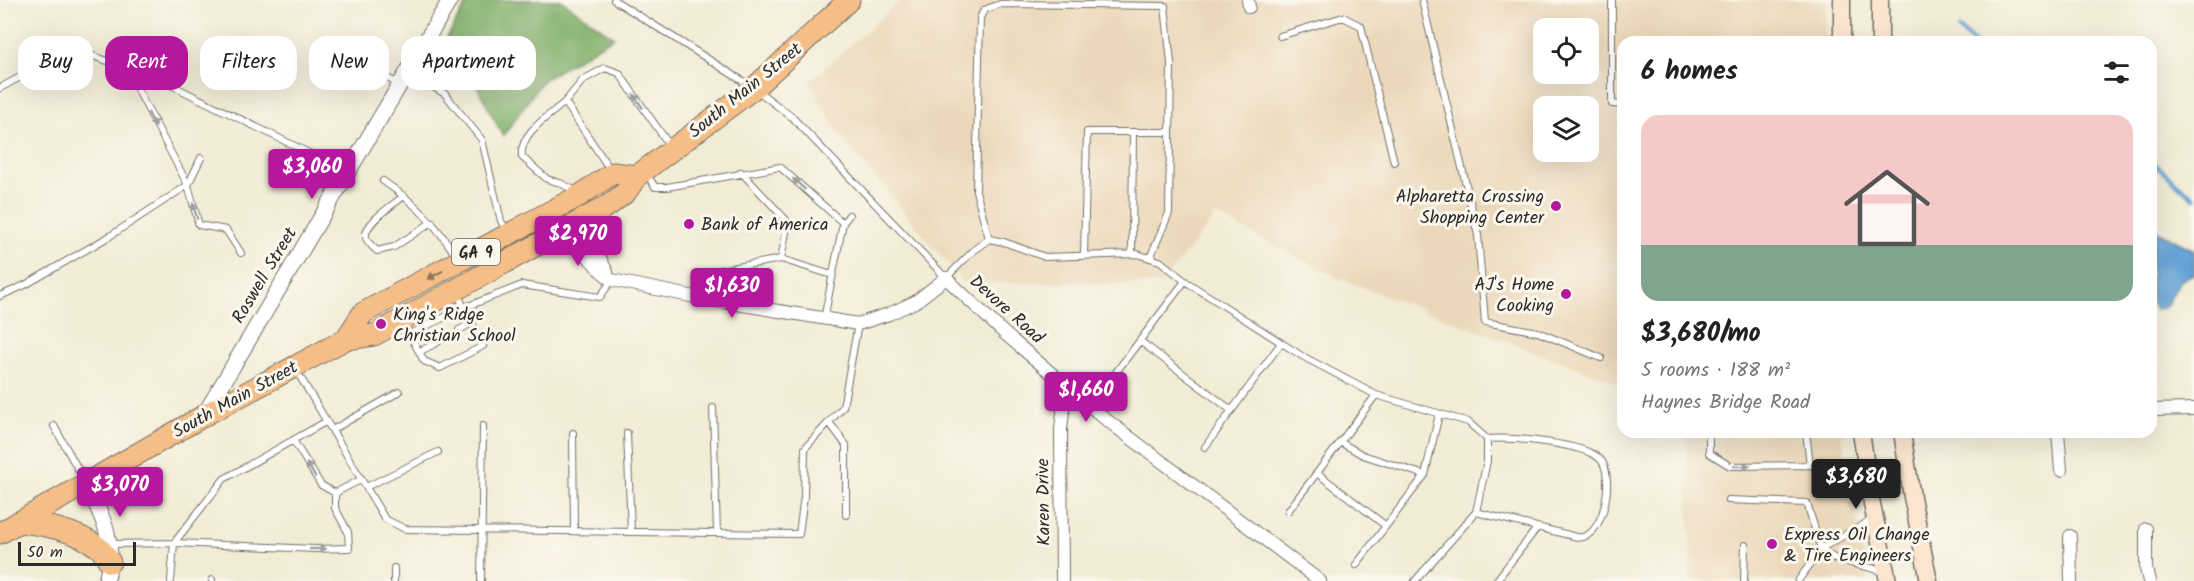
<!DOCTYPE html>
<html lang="en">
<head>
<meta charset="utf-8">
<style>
	:root { --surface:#fff; --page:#f6f6f6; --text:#222; --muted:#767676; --accent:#b5179e }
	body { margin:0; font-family:Kalam,sans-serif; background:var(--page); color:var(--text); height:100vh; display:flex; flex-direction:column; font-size:22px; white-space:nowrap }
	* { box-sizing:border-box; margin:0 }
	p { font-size:20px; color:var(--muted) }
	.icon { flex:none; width:33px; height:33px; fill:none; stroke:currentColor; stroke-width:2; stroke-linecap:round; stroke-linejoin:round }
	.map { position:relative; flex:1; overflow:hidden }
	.sheet { position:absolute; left:1617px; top:36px; width:540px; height:402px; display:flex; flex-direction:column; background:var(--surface); border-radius:18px; box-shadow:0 6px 24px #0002 }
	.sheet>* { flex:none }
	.banner { position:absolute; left:18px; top:36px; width:570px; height:54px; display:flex; gap:12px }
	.tools { position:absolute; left:1533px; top:18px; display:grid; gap:12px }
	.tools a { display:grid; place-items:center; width:66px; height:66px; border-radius:12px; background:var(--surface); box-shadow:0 6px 24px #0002; font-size:30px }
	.scale { position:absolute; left:18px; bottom:15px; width:118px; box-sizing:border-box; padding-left:6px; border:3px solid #2b2b2b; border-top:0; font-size:16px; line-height:21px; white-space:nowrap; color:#2b2b2b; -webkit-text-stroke:4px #fbf7ec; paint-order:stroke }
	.price { position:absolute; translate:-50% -51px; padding:0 14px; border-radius:6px; background:var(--accent); color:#fff; font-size:20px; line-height:39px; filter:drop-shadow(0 2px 3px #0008) }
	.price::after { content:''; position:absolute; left:50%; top:36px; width:18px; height:14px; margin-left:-9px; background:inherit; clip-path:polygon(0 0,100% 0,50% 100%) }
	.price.current { background:#222; color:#fff }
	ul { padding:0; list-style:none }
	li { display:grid; align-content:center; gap:12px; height:318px; padding:0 24px }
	li span { display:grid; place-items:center; height:186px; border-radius:18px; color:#555 }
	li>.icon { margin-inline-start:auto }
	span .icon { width:108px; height:108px; fill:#fffc; stroke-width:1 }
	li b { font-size:26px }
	h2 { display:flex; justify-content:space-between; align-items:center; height:72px; padding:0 24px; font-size:26px }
	.pill { padding:0 21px; border-radius:18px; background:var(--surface); box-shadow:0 6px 24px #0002; font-size:21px; line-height:54px }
	.pill.current { background:var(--accent); color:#fff }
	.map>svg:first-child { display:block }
	.built { fill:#ebd8ba; fill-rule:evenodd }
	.forest { fill:#7eae68; stroke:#546c4a; stroke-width:1.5 }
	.water { fill:#64a2d6; stroke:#486680; stroke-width:1.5 }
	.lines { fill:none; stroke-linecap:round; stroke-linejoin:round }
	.stream { stroke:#64a2d6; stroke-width:4.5 }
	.service-casing { stroke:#716f67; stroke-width:8 }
	.minor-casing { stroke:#716f67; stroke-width:14 }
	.tertiary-casing { stroke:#716f67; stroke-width:17 }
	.secondary-casing { stroke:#716f67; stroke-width:19 }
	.trunk-casing { stroke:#716f67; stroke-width:23 }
	.service { stroke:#fff; stroke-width:6 }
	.minor { stroke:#fff; stroke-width:12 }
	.tertiary { stroke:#fff; stroke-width:15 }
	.secondary { stroke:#fbe5cf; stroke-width:16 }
	.trunk { stroke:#f6be87; stroke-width:21 }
	.oneway { fill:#a0a0a0 }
	.oneway2 { fill:#907459 }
	.poi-dot { fill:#b5179e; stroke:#fbf7ec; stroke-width:2 }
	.labels { text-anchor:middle; stroke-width:6; stroke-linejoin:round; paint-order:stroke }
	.shield { fill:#fbf7ec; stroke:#696865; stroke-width:1.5 }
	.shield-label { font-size:16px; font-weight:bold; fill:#2b2b2b }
	.street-label { font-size:18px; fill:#2b2b2b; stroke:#fbf7ec }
	.poi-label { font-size:18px; fill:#2b2b2b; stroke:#fbf7ec; text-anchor:start }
</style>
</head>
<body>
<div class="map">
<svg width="2194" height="581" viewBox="0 0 2194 581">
	<rect width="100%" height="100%" fill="#fbf7ec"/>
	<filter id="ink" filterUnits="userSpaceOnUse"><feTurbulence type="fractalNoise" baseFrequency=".0167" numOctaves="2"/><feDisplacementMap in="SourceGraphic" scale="12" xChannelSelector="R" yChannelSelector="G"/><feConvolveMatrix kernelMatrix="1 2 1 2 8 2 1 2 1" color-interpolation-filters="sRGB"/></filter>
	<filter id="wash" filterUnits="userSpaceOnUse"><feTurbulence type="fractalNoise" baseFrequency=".008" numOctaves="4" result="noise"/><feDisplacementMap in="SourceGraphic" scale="24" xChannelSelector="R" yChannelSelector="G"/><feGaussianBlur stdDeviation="1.35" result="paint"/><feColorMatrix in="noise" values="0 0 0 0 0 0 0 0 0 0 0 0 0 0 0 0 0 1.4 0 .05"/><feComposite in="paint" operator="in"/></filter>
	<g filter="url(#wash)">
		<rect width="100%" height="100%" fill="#f2ecd6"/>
		<path class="built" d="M 901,0 L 1827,0 L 1826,42 L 1623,42 L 1623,385 L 1338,278 L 1216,215 L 1161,284 L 963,282 L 839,134 L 809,82 ZM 1544,28 L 1588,28 L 1588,74 L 1544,74 ZM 1544,106 L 1588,106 L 1588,152 L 1544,152 Z
			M 1686,432 L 1841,432 L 1868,581 L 1691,581 Z"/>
		<path class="forest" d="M 469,0 L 561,0 L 614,37 L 543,80 L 503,136 L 473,79 L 436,56 Z"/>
		<path class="water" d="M 2151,228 L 2194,250 L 2194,274 C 2175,279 2175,295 2164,308 L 2155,309 L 2151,301 Z"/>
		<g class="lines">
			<path class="stream" d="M 1959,29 L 1974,42
				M 2151,161 L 2194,198"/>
		</g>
	</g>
	<g filter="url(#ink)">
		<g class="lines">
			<g class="service-casing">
				<path id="service" d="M 614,0 L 754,88 L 792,117 L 946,278 L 974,250 L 989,239 L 1004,242 L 1045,257 L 1137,254 L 1160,261 L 1185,281 L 1302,356 L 1376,395 L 1468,422 L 1487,439 L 1487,461 L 1476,512 L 1415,581
					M 1422,0 L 1478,235 L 1485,322 L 1538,332 L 1601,358
					M 1612,0 L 1612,104 L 1623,105
					M 1280,36 L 1343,17 L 1361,26 L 1394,162
					M 346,66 L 383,76 L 399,84
					M 126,68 L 188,185 L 199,225 L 226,230 L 241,253
					M 409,72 L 445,94 L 482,140 L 501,221 L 507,231
					M 0,88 L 72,49 L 155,77 L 305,151 L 346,173
					M 565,102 L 583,80 L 605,68 L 619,73 L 670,146
					M 646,173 L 655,187 L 667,187 L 780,167 L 843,223
					M 383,181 C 413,201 439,227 457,258
					M 576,191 L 560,183 L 547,179 L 522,157 C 519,133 549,116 565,102 L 611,171
					M 404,196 C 394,204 359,226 367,240 C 369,244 374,248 377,251 L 394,247 L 432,222
					M 989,239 L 976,191 L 980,18 L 984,10 L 1000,4 L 1165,6 L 1171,63 L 1169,213 L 1150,258
					M 1132,254 L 1133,132
					M 1084,256 L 1087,132 L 1170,132
					M 781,259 L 832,275
					M 0,296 L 25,285 L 110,236 L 188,185 L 201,158
					M 700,298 L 709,272 L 781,259 L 788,222 L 741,172
					M 824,319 L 843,223 L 849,215
					M 403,322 L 424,361 L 440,368 L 483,346 L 457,293
					M 459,330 L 472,323
					M 410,334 L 463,308 L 522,285 L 600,297 L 612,280
					M 1140,341 L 1231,410
					M 419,352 L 438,342
					M 296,370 L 385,519 L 405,529 L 799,534 L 804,496 L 805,448 L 843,407 L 858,324
					M 1110,380 L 1185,281
					M 713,408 L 717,533
					M 829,422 L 846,445 L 846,515
					M 54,426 L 84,480
					M 332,430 L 399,392
					M 1709,432 L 1709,453 L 1730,466 L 1810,465
					M 1806,432 L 1810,465 L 1866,469
					M 573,433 L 574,531
					M 627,433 L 631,532
					M 293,440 L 321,485 L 335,493
					M 1340,442 L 1363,455 L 1425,475
					M 1205,447 L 1281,343
					M 1317,473 L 1386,526
					M 366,487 L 438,452
					M 335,493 L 362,479
					M 1728,500 L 1807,503 L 1821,549 L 1798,581
					M 1288,511 L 1376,395
					M 1476,512 L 1569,535 C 1573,536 1579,538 1583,537 C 1605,532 1615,474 1600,459 C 1584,443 1511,437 1487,439
					M 1874,518 C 1857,530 1838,537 1821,549 L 1835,559 L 1883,571
					M 111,544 L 174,543 L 316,549 L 349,548 L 348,532 L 335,508 L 335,493
					M 1356,565 L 1425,475 L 1439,414
					M 171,581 L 174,543 L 224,479 L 327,421
					M 212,581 L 212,580
					M 394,581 L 394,568
					M 481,581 L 483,426
					M 1496,581 L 1537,528
					M 1744,581 L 1745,545"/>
			</g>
			<g class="minor-casing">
				<path id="minor" d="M 1248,0 L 1249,7
					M 605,211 C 588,236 594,247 607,272
					M 551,241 C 585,237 588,265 612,280 L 700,298 L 858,324 L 889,314 L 915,302 L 946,278 L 1004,333 L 1104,418 L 1320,581
					M 2151,410 L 2194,409
					M 2058,432 L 2061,470
					M 2146,529 L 2146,569 L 2149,581
					M 2070,536 L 2071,581
					M 1062,581 L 1061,429 L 1066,387"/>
			</g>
			<g class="tertiary-casing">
				<path id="tertiary" d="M 204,415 L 450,0
					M 86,484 C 103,517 117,543 106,581"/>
			</g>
			<g class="secondary-casing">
				<path id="secondary" d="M 1842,0 L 1842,42
					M 1880,0 L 1880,42
					M 1861,432 L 1872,504 L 1888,581
					M 1902,432 L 1912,497 L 1929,581"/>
			</g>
			<g class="trunk-casing">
				<path id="trunk" d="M 346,339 L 363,313 L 579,196 L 613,173 L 637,176
					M 18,522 C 43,524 77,531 98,547 C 103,551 106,557 110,562
					M 0,533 L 205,415 L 346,339 L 374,335 L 609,205 L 626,192 L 637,176 L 754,88 L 849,0"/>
			</g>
			<use href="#service" class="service"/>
			<use href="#minor" class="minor"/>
			<use href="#tertiary" class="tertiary"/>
			<use href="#secondary" class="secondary"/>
			<use href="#trunk" class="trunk"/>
		</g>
		<defs><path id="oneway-solid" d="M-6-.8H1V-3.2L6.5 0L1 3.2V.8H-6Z" transform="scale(1.5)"/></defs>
		<g class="oneway">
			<use href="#oneway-solid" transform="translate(638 101) rotate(-124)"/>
			<use href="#oneway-solid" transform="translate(152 120) rotate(62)"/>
			<use href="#oneway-solid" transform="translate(799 184) rotate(-138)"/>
			<use href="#oneway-solid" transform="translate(195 211) rotate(-106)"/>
			<use href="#oneway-solid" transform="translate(1742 466) rotate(-1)"/>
			<use href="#oneway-solid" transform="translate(311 470) rotate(-121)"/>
			<use href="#oneway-solid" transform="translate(318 549)"/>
		</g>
		<use class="oneway2" href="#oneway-solid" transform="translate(435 275) rotate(152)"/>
	</g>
	<g class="poi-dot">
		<circle cx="1556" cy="206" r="6"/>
		<circle cx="689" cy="224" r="6"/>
		<circle cx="1566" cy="294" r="6"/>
		<circle cx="381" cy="324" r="6"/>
		<circle cx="1772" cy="544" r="6"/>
	</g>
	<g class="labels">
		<rect class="shield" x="452" y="239" width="48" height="26" rx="4.5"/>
		<g class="shield-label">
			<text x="476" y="258">GA 9</text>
		</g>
		<g class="street-label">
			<text transform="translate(745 90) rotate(-39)" y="6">South Main Street</text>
			<text transform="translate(264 275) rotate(-59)" y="6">Roswell Street</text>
			<text transform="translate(1007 309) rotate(42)" y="6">Devore Road</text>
			<text transform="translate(235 399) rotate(-29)" y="6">South Main Street</text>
			<text transform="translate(1043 502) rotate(-91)" y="6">Karen Drive</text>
		</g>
		<g class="poi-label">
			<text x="1544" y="202" text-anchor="end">Alpharetta Crossing<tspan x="1544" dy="21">Shopping Center</tspan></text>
			<text x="701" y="230">Bank of America</text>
			<text x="1554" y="290" text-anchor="end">AJ's Home<tspan x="1554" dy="21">Cooking</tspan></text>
			<text x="393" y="320">King's Ridge<tspan x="393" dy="21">Christian School</tspan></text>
			<text x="1784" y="540">Express Oil Change<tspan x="1784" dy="21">&amp; Tire Engineers</tspan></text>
		</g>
	</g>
</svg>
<div class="tools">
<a><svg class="icon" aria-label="locate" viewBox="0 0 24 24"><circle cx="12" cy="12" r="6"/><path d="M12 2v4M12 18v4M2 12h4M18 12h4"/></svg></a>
<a><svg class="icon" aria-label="layers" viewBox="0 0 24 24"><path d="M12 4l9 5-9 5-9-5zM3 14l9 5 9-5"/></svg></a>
</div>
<div class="scale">50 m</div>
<b class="price" style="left:312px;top:200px">$3,060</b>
<b class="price" style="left:578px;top:267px">$2,970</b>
<b class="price" style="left:732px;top:319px">$1,630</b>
<b class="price" style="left:1086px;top:423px">$1,660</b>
<b class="price current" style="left:1856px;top:510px">$3,680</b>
<b class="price" style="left:120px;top:518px">$3,070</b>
<div class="banner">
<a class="pill">Buy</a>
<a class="pill current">Rent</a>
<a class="pill">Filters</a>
<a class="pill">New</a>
<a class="pill">Apartment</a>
</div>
<section class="sheet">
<h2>6 homes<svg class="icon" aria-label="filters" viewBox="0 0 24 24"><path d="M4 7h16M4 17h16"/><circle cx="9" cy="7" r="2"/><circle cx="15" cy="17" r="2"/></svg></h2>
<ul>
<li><span style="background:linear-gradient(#f6c9c9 70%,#7fa58c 0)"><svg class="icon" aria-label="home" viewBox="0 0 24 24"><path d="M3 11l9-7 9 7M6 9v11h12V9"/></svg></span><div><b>$3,680/mo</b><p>5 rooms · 188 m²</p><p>Haynes Bridge Road</p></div></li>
</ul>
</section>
</div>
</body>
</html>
